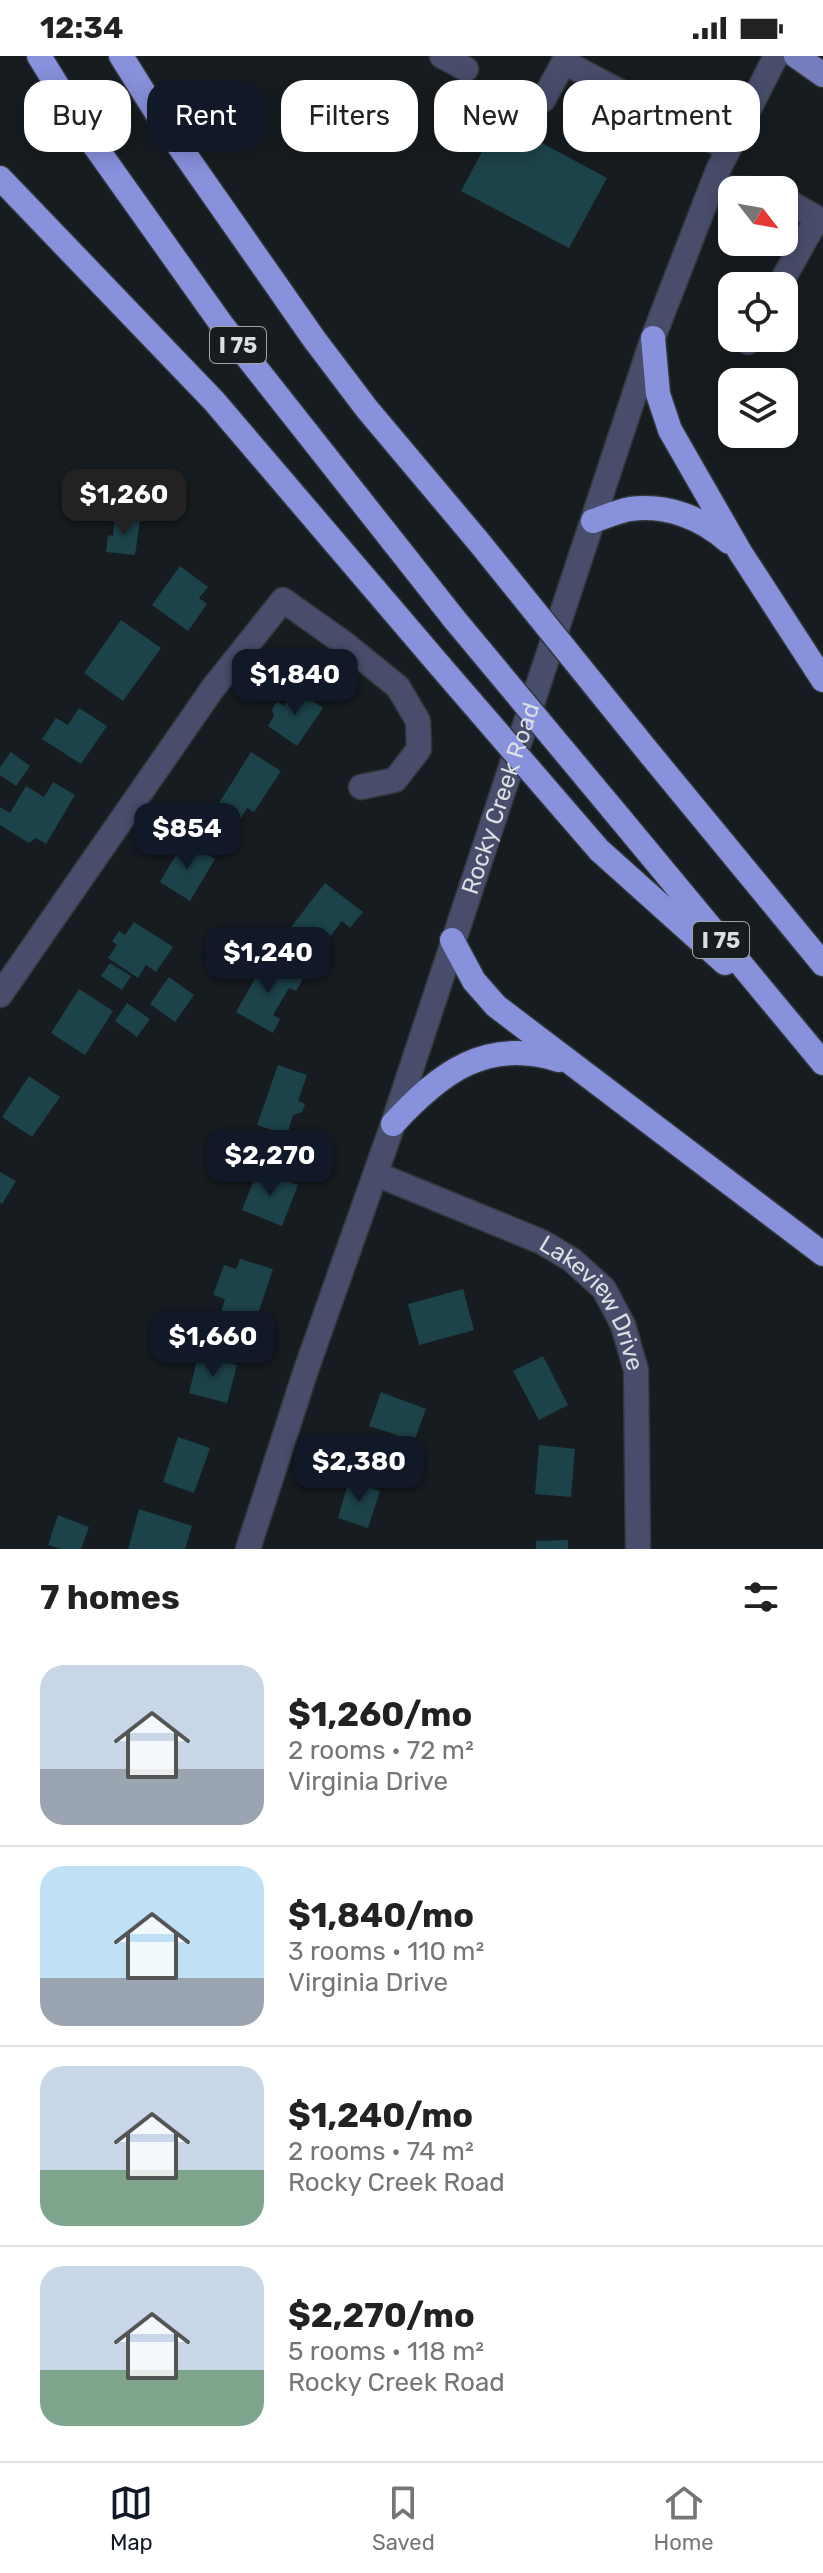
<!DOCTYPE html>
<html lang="en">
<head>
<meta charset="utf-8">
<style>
	:root { --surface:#fff; --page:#f6f6f6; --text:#222; --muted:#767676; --line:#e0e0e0; --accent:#111827 }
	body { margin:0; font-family:Rubik,sans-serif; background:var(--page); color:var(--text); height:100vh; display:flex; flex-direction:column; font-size:30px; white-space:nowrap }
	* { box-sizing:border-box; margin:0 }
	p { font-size:26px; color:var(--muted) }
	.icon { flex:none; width:44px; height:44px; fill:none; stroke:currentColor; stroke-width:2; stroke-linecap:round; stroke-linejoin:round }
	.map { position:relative; height:1493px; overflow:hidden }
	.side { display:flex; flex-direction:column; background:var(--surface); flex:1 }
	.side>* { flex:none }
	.hud { position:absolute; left:24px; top:24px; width:776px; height:72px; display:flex; gap:16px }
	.needle { width:52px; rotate:121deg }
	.controls { position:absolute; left:718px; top:120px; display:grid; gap:16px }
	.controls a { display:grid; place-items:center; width:80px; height:80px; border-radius:16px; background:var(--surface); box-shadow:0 4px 20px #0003; font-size:40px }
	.price { position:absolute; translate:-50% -68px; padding:0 18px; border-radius:16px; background:var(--accent); color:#fff; font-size:26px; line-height:52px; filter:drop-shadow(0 2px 4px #0008) }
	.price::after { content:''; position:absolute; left:50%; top:48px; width:24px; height:18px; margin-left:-12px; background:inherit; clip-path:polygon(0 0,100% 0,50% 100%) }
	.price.selected { background:#222; color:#fff }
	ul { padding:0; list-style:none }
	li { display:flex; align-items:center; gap:24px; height:200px; padding:0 40px }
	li+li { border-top:2px solid var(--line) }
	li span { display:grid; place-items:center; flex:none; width:224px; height:160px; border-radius:24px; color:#555 }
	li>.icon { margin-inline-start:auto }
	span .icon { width:96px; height:96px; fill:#fffc; stroke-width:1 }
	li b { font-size:34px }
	h2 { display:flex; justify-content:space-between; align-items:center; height:96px; padding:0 40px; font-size:34px }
	.chip { padding:0 28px; border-radius:24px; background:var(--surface); box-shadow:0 4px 20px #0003; font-size:28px; line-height:72px }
	.chip.selected { background:var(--accent); color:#fff }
	.status { display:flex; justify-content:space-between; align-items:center; height:56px; padding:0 40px; background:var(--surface); direction:ltr }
	.status svg { height:22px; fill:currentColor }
	.dock { display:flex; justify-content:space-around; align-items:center; height:112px; border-top:2px solid var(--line); background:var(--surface); font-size:22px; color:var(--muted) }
	.dock a { display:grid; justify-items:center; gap:4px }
	.dock .selected { color:var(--accent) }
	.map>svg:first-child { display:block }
	.building { fill:#1d434a }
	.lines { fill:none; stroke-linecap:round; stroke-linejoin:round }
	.minor-casing { stroke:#32373b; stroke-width:27 }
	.major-casing { stroke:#32373b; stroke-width:27 }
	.highway-casing { stroke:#32373b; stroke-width:27 }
	.minor { stroke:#484d6b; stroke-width:24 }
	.major { stroke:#757dbc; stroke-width:24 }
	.highway { stroke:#8791dc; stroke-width:24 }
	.highway-bridge-casing { stroke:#32373b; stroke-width:27; stroke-linecap:butt }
	.highway-bridge { stroke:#8791dc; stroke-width:24 }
	.labels { text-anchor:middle; stroke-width:6; stroke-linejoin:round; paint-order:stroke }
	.shield { fill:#161c20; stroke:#a0a4a8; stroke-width:2 }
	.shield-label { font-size:22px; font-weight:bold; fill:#dbdfe2 }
	.street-label { font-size:24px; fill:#dbdfe2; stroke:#161c20 }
</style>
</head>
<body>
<div class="status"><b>12:34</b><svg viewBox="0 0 49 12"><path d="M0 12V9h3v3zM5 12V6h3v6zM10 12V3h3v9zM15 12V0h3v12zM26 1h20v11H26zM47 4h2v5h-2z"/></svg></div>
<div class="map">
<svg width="823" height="1493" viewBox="0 0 823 1493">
	<rect width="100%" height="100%" fill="#161c20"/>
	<path class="building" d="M 499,64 L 607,122 L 569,192 L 461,135 Z
		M 115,462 L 140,465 L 135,499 L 106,496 L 108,479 L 113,480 Z
		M 180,510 L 208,531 L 199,542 L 207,548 L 188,575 L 152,549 Z
		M 121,564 L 161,592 L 123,645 L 84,617 Z
		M 295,633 L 323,652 L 297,690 L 268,670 L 274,660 L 272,654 L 277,646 L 284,650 Z
		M 79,652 L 107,670 L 81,708 L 42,683 L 56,662 L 68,669 Z
		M 11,696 L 30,710 L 16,730 L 0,719 L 0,711 Z
		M 251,696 L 281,715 L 254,756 L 247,752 L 236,770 L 214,755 Z
		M 53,726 L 75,739 L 46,788 L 36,782 L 29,787 L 0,769 L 0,751 L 10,757 L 26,730 L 44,741 Z
		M 184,785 L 215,803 L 190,845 L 160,826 Z
		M 325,827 L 363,856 L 350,872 L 342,865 L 323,890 L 328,893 L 322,901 L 288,875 Z
		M 134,866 L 173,891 L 156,916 L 146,909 L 138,922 L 108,902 L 117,889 L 112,885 L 119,875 L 125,879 Z
		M 266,903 L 303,923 L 296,935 L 289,932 L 273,959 L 280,963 L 273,977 L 236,956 Z
		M 110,907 L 131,920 L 122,934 L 101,920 Z
		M 169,921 L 194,939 L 175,966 L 150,948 Z
		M 79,933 L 113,955 L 85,999 L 51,977 Z
		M 127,947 L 150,963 L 137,981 L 115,965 Z
		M 278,1009 L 307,1019 L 298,1045 L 305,1048 L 302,1056 L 293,1059 L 287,1079 L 257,1069 Z
		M 29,1020 L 60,1041 L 32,1081 L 2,1061 Z
		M 258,1113 L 298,1129 L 282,1170 L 242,1154 Z
		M 0,1116 L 16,1125 L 2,1148 L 0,1147 Z
		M 240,1203 L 273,1213 L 255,1267 L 221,1256 L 225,1243 L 213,1239 L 224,1209 L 236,1213 Z
		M 463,1233 L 474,1274 L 419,1289 L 408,1248 Z
		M 198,1300 L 237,1309 L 227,1347 L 189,1337 Z
		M 543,1300 L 568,1349 L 539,1364 L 513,1315 Z
		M 381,1336 L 426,1353 L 410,1396 L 416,1398 L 411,1412 L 388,1404 L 397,1379 L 369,1370 Z
		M 178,1381 L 210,1392 L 194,1437 L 163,1426 Z
		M 539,1389 L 575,1393 L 571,1441 L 535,1438 Z
		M 349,1424 L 380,1435 L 368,1472 L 338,1462 Z
		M 139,1453 L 192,1470 L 185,1493 L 128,1493 Z
		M 58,1459 L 89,1471 L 81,1493 L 61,1493 L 48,1489 Z
		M 568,1484 L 568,1493 L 536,1493 L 536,1485 Z"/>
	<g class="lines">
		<g class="minor-casing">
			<g id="minor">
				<path d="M 442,0 L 466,13"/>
				<path d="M 567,0 L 564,6 L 728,93"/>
				<path d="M 543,44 L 564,6"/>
				<path d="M 711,132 L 770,134"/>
				<path d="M 784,143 L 823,166"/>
				<path d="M 779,230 L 817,163"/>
				<path d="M 748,286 L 750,282"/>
				<path d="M 0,939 L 213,632 L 283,544 L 345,588 L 398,631 L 418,665 L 419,693 L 395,724 L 361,731"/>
				<path id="s1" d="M 376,1118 L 542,1186 L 572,1204 L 604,1233 L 623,1269 L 636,1314 L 638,1493"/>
				<path id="s2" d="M 248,1493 L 306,1314 L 393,1068 L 653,282 L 718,114 L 776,0"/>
			</g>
		</g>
		<g class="major-casing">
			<path id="major" d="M 796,0 L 823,19"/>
		</g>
		<g class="highway-casing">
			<path id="highway" d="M 39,0 L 92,86 L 222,269 L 455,564
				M 121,0 L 163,67 L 314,283 L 367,353 L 478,485
				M 0,122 L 214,345 L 441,611
				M 653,282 L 658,338 L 670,374 L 740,496 L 823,624
				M 593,465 C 605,461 618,455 630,453 C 667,448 702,462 729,486
				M 650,698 L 823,908
				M 619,761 L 823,1007
				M 599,794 L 725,907
				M 452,884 L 474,925 L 496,950 L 823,1198
				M 393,1068 C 440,1017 486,981 559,1004"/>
		</g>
		<use href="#minor" class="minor"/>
		<use href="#major" class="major"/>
		<use href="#highway" class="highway"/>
		<g class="highway-bridge-casing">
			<path id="highway-bridge" d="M 478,485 L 650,698
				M 455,564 L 619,761
				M 441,611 L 599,794"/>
		</g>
		<use href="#highway-bridge" class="highway-bridge"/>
	</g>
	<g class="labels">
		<g class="shield">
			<rect x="210" y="271" width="56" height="36" rx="6"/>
			<rect x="693" y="866" width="56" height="36" rx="6"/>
		</g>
		<g class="shield-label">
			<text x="238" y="297">I 75</text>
			<text x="721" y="892">I 75</text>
		</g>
		<g class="street-label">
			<text dy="8" stroke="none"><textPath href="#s2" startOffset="792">Rocky Creek Road</textPath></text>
			<text dy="8" stroke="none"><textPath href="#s1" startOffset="262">Lakeview Drive</textPath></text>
		</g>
	</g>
</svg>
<div class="controls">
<a><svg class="needle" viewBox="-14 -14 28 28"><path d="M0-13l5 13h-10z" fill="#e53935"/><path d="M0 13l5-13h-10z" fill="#767676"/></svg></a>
<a><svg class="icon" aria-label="locate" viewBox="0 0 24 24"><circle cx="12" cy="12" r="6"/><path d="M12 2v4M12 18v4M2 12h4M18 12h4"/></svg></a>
<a><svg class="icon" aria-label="layers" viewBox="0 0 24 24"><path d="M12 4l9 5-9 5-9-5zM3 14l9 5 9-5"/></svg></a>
</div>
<b class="price selected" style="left:124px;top:481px">$1,260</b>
<b class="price" style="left:295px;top:661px">$1,840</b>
<b class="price" style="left:187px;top:815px">$854</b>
<b class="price" style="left:268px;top:939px">$1,240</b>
<b class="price" style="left:270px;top:1142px">$2,270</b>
<b class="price" style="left:213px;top:1323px">$1,660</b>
<b class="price" style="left:359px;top:1448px">$2,380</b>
<div class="hud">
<a class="chip">Buy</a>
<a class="chip selected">Rent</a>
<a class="chip">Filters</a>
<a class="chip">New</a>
<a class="chip">Apartment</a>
</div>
</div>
<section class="side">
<h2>7 homes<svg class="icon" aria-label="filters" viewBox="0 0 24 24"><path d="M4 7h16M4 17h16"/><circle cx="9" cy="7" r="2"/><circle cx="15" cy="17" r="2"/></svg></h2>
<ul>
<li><span style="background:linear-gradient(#c9d6e8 65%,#9aa5b1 0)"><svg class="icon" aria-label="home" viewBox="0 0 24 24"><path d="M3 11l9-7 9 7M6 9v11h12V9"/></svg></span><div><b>$1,260/mo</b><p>2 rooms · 72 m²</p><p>Virginia Drive</p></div></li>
<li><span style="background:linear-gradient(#bfe0f5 70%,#9aa5b1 0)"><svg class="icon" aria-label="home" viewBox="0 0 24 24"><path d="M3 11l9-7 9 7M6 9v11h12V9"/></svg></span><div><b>$1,840/mo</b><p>3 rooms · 110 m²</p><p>Virginia Drive</p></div></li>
<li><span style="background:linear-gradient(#c9d6e8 65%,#7fa58c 0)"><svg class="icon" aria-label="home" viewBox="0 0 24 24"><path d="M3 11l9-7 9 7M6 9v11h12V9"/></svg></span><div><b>$1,240/mo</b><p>2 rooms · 74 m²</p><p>Rocky Creek Road</p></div></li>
<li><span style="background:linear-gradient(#c9d6e8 65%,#7fa58c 0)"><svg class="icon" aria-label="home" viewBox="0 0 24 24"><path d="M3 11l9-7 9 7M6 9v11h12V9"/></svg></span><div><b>$2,270/mo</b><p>5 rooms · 118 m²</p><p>Rocky Creek Road</p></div></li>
</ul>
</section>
<nav class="dock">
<a class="selected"><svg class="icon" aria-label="map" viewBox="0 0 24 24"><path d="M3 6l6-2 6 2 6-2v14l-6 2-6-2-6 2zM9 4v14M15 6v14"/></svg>Map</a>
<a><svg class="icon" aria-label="saved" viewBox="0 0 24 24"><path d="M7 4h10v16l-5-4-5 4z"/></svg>Saved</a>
<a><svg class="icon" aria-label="home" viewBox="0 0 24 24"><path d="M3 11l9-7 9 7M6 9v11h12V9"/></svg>Home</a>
</nav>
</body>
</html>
